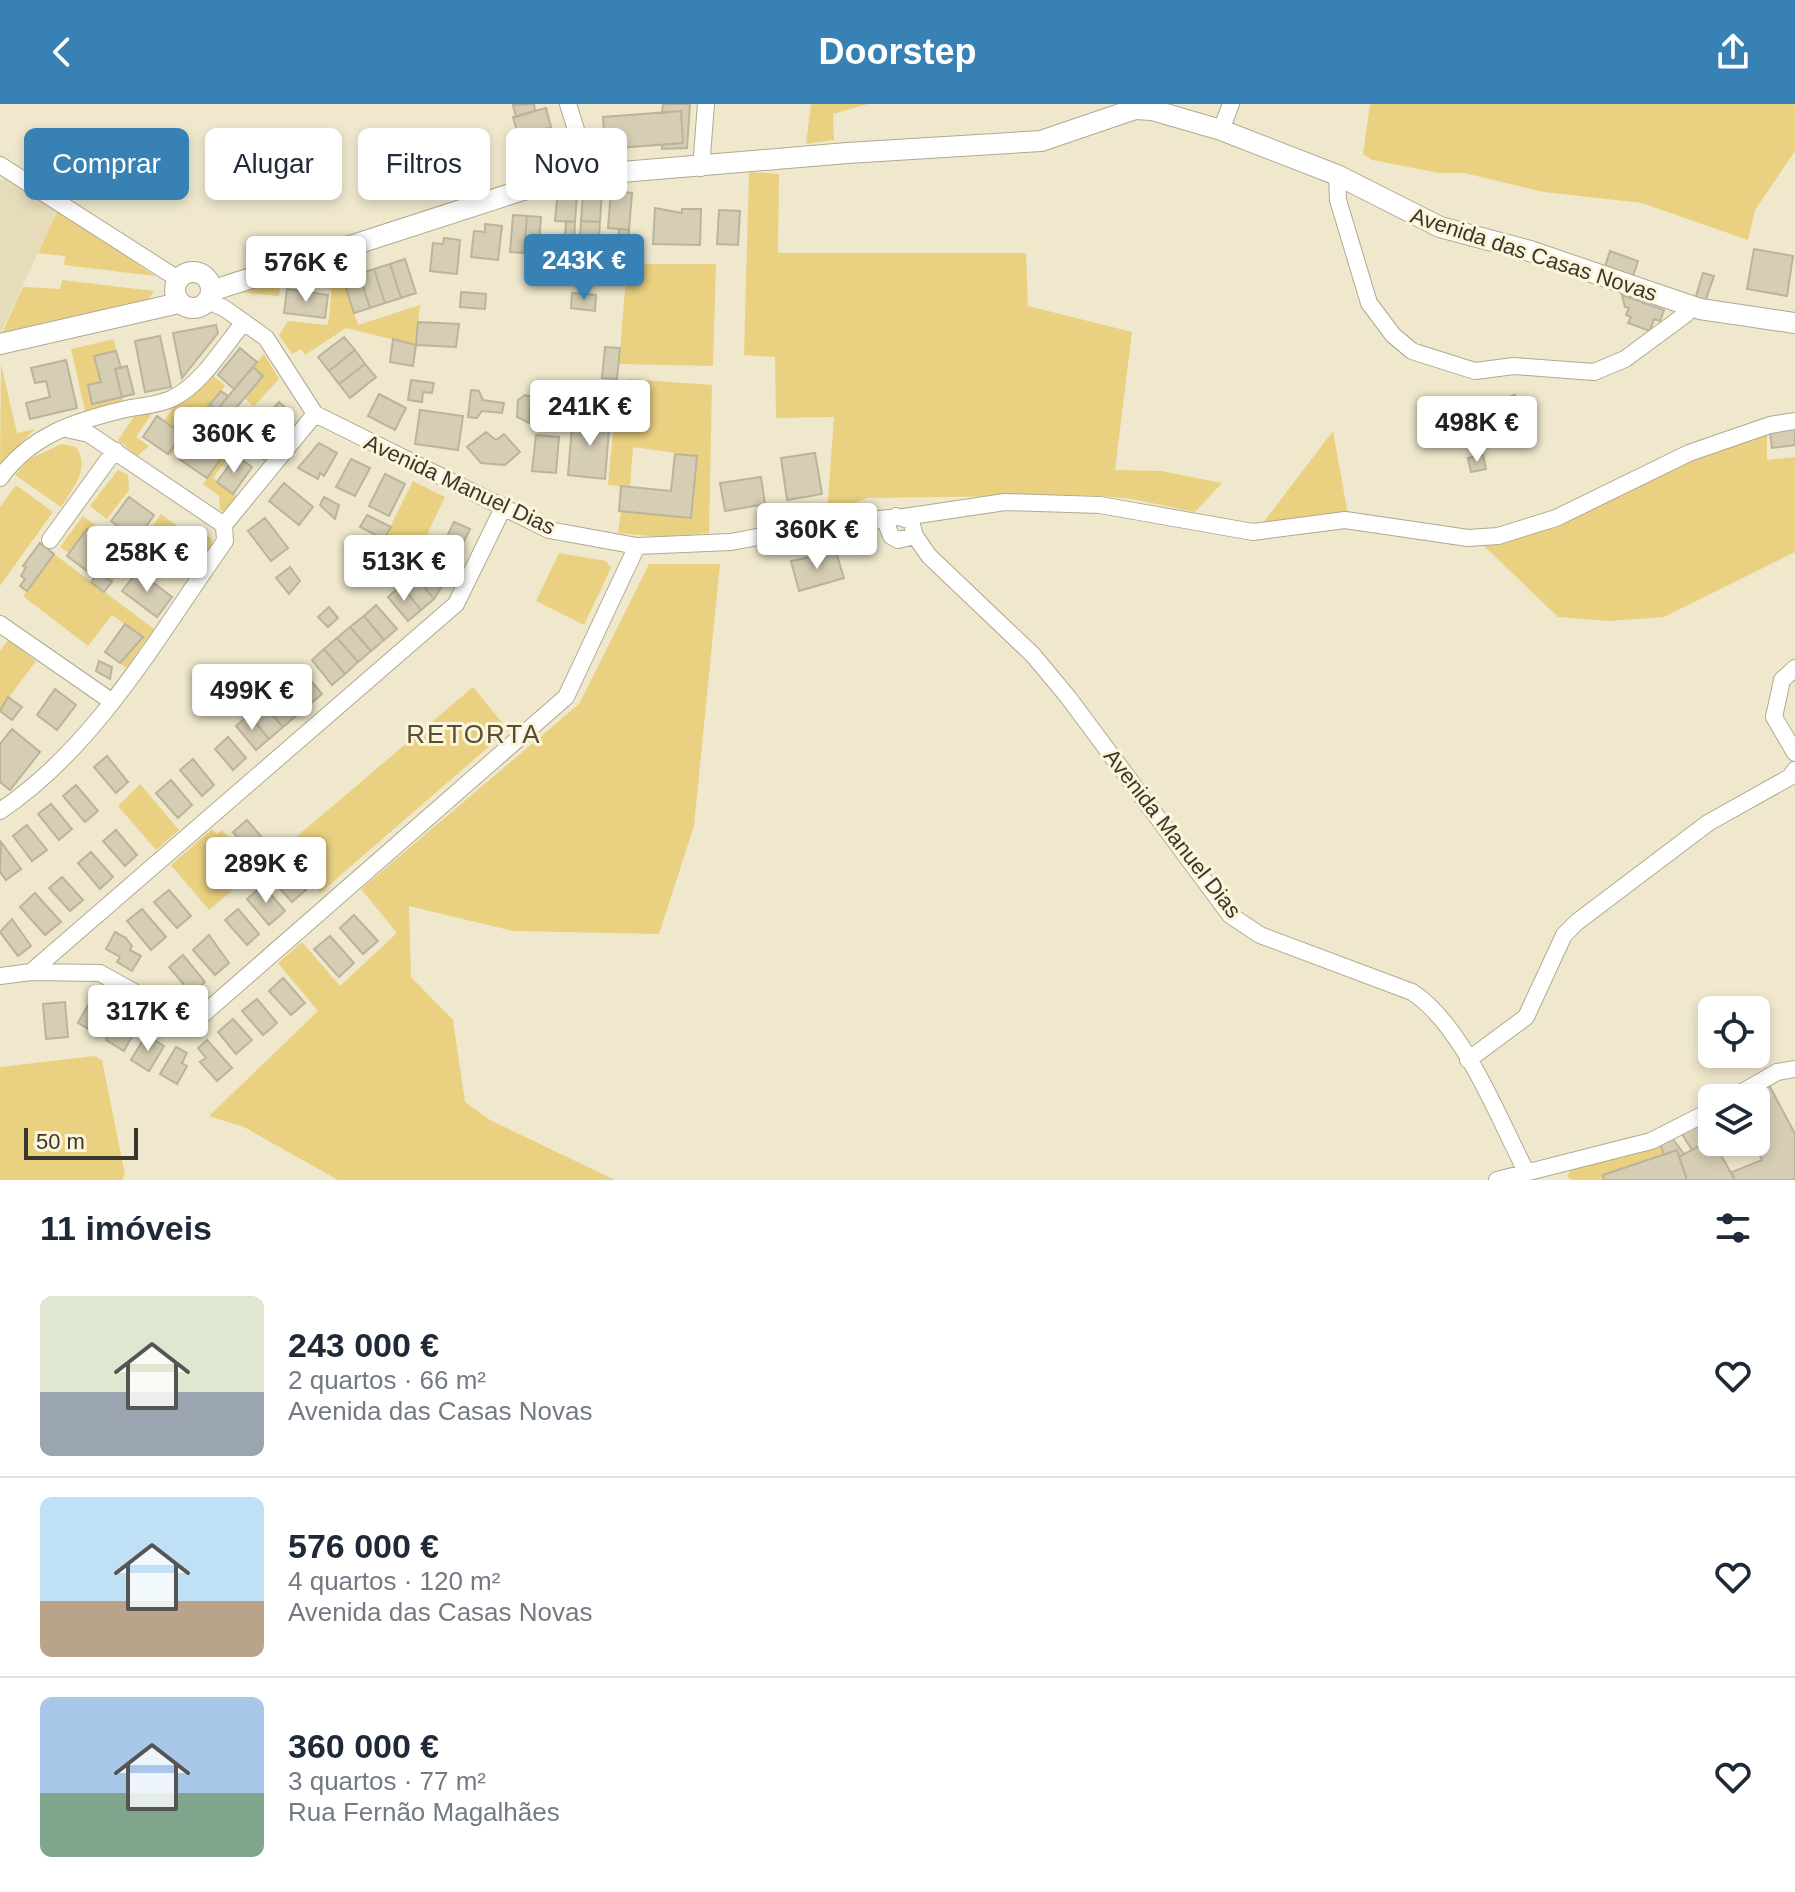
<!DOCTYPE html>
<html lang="pt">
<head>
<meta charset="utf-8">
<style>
	:root { --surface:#fff; --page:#f6f6f7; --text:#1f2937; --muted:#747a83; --line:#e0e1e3; --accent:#3881b5 }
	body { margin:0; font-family:Arial,sans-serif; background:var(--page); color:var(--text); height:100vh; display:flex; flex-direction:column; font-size:30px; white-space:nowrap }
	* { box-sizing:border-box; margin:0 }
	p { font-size:26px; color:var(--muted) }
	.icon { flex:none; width:44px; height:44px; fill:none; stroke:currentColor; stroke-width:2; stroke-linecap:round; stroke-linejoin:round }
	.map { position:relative; height:1076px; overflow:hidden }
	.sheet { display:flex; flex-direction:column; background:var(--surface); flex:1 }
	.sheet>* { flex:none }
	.guide { position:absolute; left:24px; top:24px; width:800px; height:72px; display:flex; gap:16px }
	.controls { position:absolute; left:1698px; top:892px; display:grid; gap:16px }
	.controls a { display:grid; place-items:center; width:72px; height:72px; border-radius:12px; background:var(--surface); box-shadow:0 4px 12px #0003; font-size:40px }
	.scale { position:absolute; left:24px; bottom:20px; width:114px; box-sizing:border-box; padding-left:8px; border:4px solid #3a372d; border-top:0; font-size:22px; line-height:28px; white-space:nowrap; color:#3a372d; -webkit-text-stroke:6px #fdf5da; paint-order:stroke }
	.price { position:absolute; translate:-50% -68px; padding:0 18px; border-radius:8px; background:#fff; color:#222; font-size:26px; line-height:52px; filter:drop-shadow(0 2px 4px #0008) }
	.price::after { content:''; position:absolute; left:50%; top:48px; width:24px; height:18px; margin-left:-12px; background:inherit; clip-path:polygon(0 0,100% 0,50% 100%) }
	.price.active { background:var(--accent); color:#fff }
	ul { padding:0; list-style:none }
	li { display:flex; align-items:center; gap:24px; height:200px; padding:0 40px }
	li+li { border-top:2px solid var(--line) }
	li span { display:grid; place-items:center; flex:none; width:224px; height:160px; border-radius:12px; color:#555 }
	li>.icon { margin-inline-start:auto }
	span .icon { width:96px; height:96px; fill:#fffc; stroke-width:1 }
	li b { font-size:34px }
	h2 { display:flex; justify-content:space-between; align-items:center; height:96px; padding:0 40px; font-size:34px }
	.tag { padding:0 28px; border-radius:12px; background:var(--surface); box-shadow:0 4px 12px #0003; font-size:28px; line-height:72px }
	.tag.active { background:var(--accent); color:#fff }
	header { display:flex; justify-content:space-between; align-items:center; height:104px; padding:0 40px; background:var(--accent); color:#fff; font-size:36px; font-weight:800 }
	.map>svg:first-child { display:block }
	.built { fill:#e6dcba }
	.green { fill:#e9d181 }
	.building { fill:#d5ceb4; stroke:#bbb39a; stroke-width:2 }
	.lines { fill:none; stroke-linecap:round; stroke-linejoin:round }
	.minor-casing { stroke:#b0a990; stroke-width:18 }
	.tertiary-casing { stroke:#b0a990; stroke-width:22 }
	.minor { stroke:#fff; stroke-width:16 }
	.tertiary { stroke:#fff; stroke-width:20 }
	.labels { text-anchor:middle; stroke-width:6; stroke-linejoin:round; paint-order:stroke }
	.street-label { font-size:22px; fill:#3a372d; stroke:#fdf5da }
	.quarter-label { font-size:26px; letter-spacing:2px; fill:#554e38; stroke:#fdf5da }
</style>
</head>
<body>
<header><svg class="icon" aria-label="back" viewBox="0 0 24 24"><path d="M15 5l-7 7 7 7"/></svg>Doorstep<svg class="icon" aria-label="share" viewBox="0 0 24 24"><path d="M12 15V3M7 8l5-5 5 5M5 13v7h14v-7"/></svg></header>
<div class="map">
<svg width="1795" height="1076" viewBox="0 0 1795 1076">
	<rect width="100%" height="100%" fill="#efe8cd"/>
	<path class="built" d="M 7,74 L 58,106 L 0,230 L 0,77 Z"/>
	<path class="green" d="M 811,0 L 868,0 L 833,10 L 834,36 L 806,40 Z
		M 1370,0 L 1795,0 L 1795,47 L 1755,106 L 1748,136 L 1642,99 L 1544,88 L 1464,69 L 1439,69 L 1372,56 L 1363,50 Z
		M 749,68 L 779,70 L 778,149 L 1026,149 L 1028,202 L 1132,228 L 1115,366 L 1161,367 L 1222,379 L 1195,408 L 1132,395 L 1087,391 L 867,394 L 827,409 L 834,313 L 776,314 L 775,253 L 744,251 Z
		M 58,106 L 155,172 L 64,161 L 65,152 L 38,149 Z
		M 333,158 L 335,167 L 340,166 L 358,221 L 420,201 L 416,241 L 346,224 L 305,251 L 301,245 L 292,250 L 279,231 L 288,217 L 328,221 L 332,185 L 281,179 L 279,192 L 238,188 Z
		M 627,160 L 716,160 L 713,262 L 619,260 Z
		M 62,176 L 154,187 L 146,199 L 2,229 L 23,183 L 60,185 Z
		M 114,235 L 116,247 L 95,253 L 101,278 L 89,281 L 122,293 L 124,302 L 86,311 L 71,245 Z
		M 264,250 L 279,275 L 254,302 L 244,294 L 263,272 L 253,263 Z
		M 1,260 L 17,329 L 35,325 L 0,360 Z
		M 209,268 L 225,282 L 171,352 L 168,350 L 182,330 L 164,317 L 176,299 Z
		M 628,275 L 712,281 L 709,429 L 661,433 L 618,429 L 621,407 L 691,414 L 697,352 L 633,343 L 630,383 L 608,381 L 616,296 L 626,297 Z
		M 157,302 L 136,333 L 149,342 L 137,352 L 118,336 L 139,305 Z
		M 228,319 L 243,334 L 213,374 L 238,393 L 225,408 L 220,406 L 219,392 L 203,380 L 221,353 L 202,339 L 215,321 L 223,326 Z
		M 1333,327 L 1348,411 L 1263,419 Z
		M 1767,327 L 1767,356 L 1795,353 L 1795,448 L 1664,513 L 1609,517 L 1558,513 L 1484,442 L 1551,422 L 1709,348 Z
		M 61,340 L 76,343 C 91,365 73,383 61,403 L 15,371 L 28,356 Z
		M 118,366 L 128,371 L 129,386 L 107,415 L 90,402 Z
		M 413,377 L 445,393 L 417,451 L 384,435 Z
		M 16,381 L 53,408 L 0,482 L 0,403 Z
		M 161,410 L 197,436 L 207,432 L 212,435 L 212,444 L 192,472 L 190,469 L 204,450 L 174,427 L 168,435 L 152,423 Z
		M 83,412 L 132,450 L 112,478 L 97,467 L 113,445 L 87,426 L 69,449 L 60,443 Z
		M 559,449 L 606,457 L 611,464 L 584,521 L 536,497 Z
		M 54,450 L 154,525 L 126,564 L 120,559 L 143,533 L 112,511 L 88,542 L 23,492 Z
		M 649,460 L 720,460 L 694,722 L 659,830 L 513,827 L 409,802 L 411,873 L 453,916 L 465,998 L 490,1016 L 615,1076 L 338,1076 L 244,1023 L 209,1012 L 318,907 L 278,859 L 302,838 L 340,882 L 397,829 L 361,785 L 579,600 Z
		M 8,536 L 36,557 L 0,605 L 0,547 Z
		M 473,583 L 508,626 L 320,789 L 282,745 Z
		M 140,680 L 179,726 L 156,746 L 118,702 Z
		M 212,725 L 217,730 L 222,726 L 257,766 L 209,806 L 171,761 Z
		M 95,952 L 102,956 L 125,1070 L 122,1076 L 0,1076 L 0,963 Z
		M 1660,1038 L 1664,1051 L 1603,1071 L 1604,1076 L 1571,1076 L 1567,1072 L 1572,1064 Z"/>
	<path class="building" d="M 534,0 L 535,7 L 516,13 L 513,1 Z
		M 663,0 L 690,0 L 687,44 L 662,45 L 662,41 L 683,39 L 681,7 L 662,9 Z
		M 546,4 L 551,23 L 518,32 L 513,13 Z
		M 681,7 L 683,39 L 605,45 L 603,13 Z
		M 551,23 L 556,43 L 524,52 L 518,32 Z
		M 547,45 L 552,59 L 531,64 L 527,50 Z
		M 602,87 L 600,118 L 581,117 L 583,90 Z
		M 611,87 L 632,89 L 629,126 L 608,124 Z
		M 577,91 L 575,118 L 555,117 L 557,95 Z
		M 655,104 L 682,109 L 682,105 L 701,105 L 700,141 L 653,140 Z
		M 719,106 L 740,107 L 738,141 L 717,140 Z
		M 513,111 L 527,112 L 524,149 L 510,148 Z
		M 527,112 L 541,113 L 538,151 L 524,149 Z
		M 566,117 L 575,118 L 573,162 L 563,162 Z
		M 581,117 L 600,118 L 599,135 L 580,134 Z
		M 485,120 L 502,122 L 498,156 L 471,153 L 474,127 L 485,128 Z
		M 619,125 L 629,126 L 627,161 L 617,161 Z
		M 444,134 L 460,136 L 457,170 L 430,167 L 433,139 L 443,140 Z
		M 1754,145 L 1793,152 L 1787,192 L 1747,185 Z
		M 1610,147 L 1638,157 L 1633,172 L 1605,162 Z
		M 405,155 L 416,189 L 401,194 L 390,160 Z
		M 390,160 L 401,194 L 385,199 L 374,165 Z
		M 374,165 L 385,199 L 370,204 L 359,170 Z
		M 1703,169 L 1714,172 L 1705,198 L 1695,195 Z
		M 359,170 L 370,204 L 354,209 L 343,175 Z
		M 287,185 L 328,191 L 325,214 L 284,209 Z
		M 461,188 L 486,190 L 485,205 L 460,203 Z
		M 572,189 L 596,191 L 595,207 L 571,204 Z
		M 1622,191 L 1664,206 L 1660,217 L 1654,215 L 1650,227 L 1628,219 L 1631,213 L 1626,211 L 1629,204 L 1625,203 Z
		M 418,218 L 459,220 L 456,243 L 416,241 Z
		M 216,221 L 218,229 L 182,274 L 173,229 Z
		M 160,232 L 171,283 L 145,288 L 135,237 Z
		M 344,233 L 355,246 L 329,267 L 318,253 Z
		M 393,235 L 416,241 L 413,262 L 390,258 Z
		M 605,243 L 620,244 L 617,275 L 602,274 Z
		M 240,244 L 257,258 L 234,285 L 218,271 Z
		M 355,246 L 365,260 L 339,280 L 329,267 Z
		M 116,247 L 121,264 L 115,265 L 122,293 L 92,300 L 88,281 L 101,278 L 94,252 Z
		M 66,256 L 77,304 L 30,315 L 26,299 L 50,293 L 46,277 L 35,279 L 31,264 Z
		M 365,260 L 376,273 L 350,294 L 339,280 Z
		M 127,262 L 134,290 L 122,293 L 115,265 Z
		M 253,263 L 263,272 L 235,305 L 250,318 L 239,330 L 216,307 Z
		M 411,276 L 434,279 L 432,289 L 423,288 L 422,298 L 408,296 Z
		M 471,286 L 479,287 L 483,296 L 504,299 L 502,309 L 482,307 L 477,314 L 468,313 Z
		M 221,287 L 228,292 L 216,307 L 210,300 Z
		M 379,290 L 406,304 L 395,326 L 368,312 Z
		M 525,291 L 531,293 L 529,319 L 517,313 L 518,296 Z
		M 1515,291 L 1521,309 L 1493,318 L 1487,300 Z
		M 531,293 L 547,294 L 546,310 L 538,310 L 537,320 L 529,319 Z
		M 279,298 L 290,308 L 284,313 L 290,318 L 273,337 L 257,322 Z
		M 210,300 L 228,319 L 223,327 L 201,312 Z
		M 420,306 L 463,312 L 458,346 L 415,340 Z
		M 588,311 L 610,313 L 605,375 L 568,371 L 572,322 L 587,323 Z
		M 157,312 L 182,330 L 168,350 L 143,333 Z
		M 249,319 L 261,331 L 256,337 L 269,350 L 264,355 L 239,330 Z
		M 1795,323 L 1795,341 L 1772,344 L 1770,327 Z
		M 486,328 L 496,336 L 504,330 L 520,348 L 505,361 L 481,359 L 467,343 Z
		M 536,331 L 559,333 L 556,369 L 532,367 Z
		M 194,333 L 222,353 L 207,374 L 179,355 Z
		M 319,339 L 337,349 L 324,372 L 320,369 L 318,375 L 298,364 Z
		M 815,349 L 822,390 L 787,396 L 781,354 Z
		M 675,350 L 697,352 L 691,414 L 619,407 L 621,382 L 671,387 Z
		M 1483,351 L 1486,365 L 1471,368 L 1468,354 Z
		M 236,352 L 252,363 L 233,390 L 217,378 Z
		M 351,355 L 370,364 L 355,392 L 336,383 Z
		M 385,370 L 405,380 L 389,412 L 369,402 Z
		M 761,373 L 765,400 L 725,407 L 720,379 Z
		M 284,379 L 313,403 L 299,421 L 269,397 Z
		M 129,393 L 154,411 L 137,436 L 111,417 Z
		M 324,393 L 339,401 L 335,415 L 320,401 Z
		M 367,411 L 391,423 L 384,435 L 360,423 Z
		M 265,414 L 288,444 L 271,457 L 248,427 Z
		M 454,418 L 470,425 L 457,452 L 441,445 Z
		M 87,425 L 113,445 L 94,472 L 67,452 Z
		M 174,426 L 205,449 L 190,469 L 159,447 Z
		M 148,427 L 158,434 L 144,459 L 132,450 Z
		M 40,439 L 54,450 L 27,487 L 20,482 L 25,475 L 21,472 L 26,463 L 23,462 Z
		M 836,448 L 844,474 L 799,487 L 791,457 Z
		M 424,462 L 430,469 L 432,466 L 447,474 L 434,495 L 414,470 Z
		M 290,463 L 300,477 L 289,490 L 276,474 Z
		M 138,467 L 172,493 L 157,513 L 122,487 Z
		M 99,468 L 112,478 L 104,488 L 91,478 Z
		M 414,470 L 434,495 L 421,506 L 401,481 Z
		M 401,481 L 421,506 L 408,517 L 388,493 Z
		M 376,501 L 397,525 L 384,536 L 364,512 Z
		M 329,503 L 338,514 L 328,523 L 318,513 Z
		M 364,512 L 384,536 L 371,547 L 350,523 Z
		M 125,520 L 143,533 L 120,559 L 105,548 Z
		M 350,523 L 371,547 L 358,558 L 337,534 Z
		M 337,534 L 358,558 L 345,570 L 324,545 Z
		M 324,545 L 345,570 L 332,581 L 312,556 Z
		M 99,557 L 112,563 L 110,575 L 96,567 Z
		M 301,565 L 322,590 L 309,601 L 289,577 Z
		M 289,577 L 309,601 L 296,612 L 275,588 Z
		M 55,585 L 76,601 L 57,626 L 37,611 Z
		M 275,588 L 296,612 L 283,623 L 262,599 Z
		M 8,593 L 22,603 L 12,616 L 0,607 Z
		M 262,599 L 283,623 L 269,635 L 249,611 Z
		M 249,611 L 269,635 L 256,646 L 236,622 Z
		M 12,625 L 40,648 L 10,686 L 0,678 L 0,640 Z
		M 228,633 L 246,654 L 233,666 L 215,645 Z
		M 107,652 L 128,678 L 116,689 L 94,663 Z
		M 193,655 L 214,681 L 202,692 L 180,666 Z
		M 171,676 L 192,701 L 178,714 L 156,689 Z
		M 76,681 L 98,707 L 85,718 L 63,692 Z
		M 51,700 L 72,725 L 59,736 L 38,710 Z
		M 247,716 L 269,742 L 255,754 L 233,728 Z
		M 27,721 L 47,746 L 32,757 L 13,732 Z
		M 116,726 L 137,751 L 125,762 L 103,737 Z
		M 1,738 L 21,765 L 6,776 L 0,768 Z
		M 91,748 L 113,773 L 100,785 L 78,759 Z
		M 285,761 L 306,786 L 292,798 L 270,774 Z
		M 62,773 L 83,796 L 70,807 L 49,784 Z
		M 263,781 L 285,807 L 269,821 L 247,795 Z
		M 169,786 L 191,812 L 177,824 L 154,798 Z
		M 35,789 L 61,818 L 45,831 L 20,803 Z
		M 142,805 L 166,833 L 151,846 L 127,817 Z
		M 238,805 L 259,830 L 247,841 L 225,816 Z
		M 354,811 L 378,837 L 363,850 L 340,824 Z
		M 12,815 L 31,842 L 18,852 L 0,828 Z
		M 115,828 L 126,834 L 132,842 L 130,846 L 141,852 L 132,867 L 117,858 L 120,853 L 106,845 Z
		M 209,831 L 229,859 L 215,871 L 193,846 Z
		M 330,832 L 354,859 L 339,873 L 314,845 Z
		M 183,851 L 205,878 L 191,889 L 169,863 Z
		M 283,874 L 305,899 L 291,911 L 269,887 Z
		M 92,894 L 111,905 L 97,930 L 78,919 Z
		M 257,895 L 277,919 L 263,931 L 242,907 Z
		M 65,898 L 68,933 L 46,935 L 43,900 Z
		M 121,910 L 139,920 L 124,947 L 106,936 Z
		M 233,915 L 252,936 L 236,950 L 218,928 Z
		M 146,931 L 164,942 L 149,967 L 131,956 Z
		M 207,936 L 232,964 L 217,977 L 200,958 L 206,954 L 198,944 Z
		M 176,943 L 187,949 L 182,959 L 187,962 L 177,980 L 160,970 Z
		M 1769,981 L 1795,1030 L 1795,1076 L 1735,1076 L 1732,1068 L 1762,1056 L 1753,1038 L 1756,1038 L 1756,994 L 1746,994 Z
		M 1712,1012 L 1712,1035 L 1692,1046 L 1682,1030 Z
		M 1672,1034 L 1684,1050 L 1679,1053 L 1677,1046 L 1664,1051 L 1660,1038 Z
		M 1712,1035 L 1735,1076 L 1687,1076 L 1679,1053 Z
		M 1677,1046 L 1687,1076 L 1604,1076 L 1603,1071 Z"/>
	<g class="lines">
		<g class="minor-casing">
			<path id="minor" d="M 568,0 L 590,70
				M 1221,26 L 1231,0
				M 0,61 L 178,175
				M 701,64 L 706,0
				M 1337,71 L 1338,96 L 1369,199 L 1393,231 L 1412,247 L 1475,267 L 1514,262 L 1594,268 L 1625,255 L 1686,210 L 1691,202
				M 207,197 L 224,204 L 266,234 L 315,310 L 549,426 L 637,442 L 731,438 L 826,420 L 890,414
				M 66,325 L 89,330 L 224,421
				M 0,374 C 31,331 75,317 126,305 C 140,302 160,301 173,294 C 202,280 224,242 244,218
				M 904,413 L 1005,398 L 1100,401 L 1253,428 L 1345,416 L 1468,434 L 1498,432 L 1556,414 L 1689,349 L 1770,321 L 1795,317
				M 915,432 L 898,436 L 891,432 L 886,419 L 896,412 L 911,417 L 915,432 L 929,452 L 1033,551 L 1068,593 L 1230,811 L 1260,831 L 1412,888 C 1464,922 1498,1014 1527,1069
				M 50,436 L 115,346
				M 0,520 L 111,597
				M 1795,564 L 1782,576 L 1774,613 L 1795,649
				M 0,707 C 97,642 159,530 225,437 L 224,421 L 315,310
				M 31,868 L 456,500 L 504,402
				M 0,872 L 31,868 L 100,869 L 192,920 L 566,593 L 637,442
				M 1468,956 L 1526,913 L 1564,831 L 1577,818 L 1708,719 L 1790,673 L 1795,666
				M 1732,994 L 1777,968 L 1795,965
				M 1497,1076 L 1651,1037 L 1712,1006"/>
		</g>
		<g class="tertiary-casing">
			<path id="tertiary" d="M175 186a18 18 0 1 1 36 0a18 18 0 1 1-36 0Z
				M 211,187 L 563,73 L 847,49 L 1041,37 L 1135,5 L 1152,6 L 1221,26 L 1337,71 L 1440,123 L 1530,147 L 1700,205 L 1795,219
				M 0,240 L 179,199"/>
		</g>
		<use href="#minor" class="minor"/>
		<use href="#tertiary" class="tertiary"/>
	</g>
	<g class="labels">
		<g class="street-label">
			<text transform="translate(1534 150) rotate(18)" y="8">Avenida das Casas Novas</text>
			<text transform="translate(460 380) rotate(25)" y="8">Avenida Manuel Dias</text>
			<text transform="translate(1173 729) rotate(52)" y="8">Avenida Manuel Dias</text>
		</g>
		<g class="quarter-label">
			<text x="474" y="639">RETORTA</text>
		</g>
	</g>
</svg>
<div class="controls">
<a><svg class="icon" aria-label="locate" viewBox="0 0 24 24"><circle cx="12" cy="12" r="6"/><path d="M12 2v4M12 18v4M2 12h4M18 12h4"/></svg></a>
<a><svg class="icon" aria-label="layers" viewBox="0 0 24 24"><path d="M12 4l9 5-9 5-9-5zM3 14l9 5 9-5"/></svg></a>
</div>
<div class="scale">50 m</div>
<b class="price active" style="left:584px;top:198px">243K €</b>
<b class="price" style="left:306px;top:200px">576K €</b>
<b class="price" style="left:590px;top:344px">241K €</b>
<b class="price" style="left:1477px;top:360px">498K €</b>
<b class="price" style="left:234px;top:371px">360K €</b>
<b class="price" style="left:817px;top:467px">360K €</b>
<b class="price" style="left:147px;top:490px">258K €</b>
<b class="price" style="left:404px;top:499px">513K €</b>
<b class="price" style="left:252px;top:628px">499K €</b>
<b class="price" style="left:266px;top:801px">289K €</b>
<b class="price" style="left:148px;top:949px">317K €</b>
<div class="guide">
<a class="tag active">Comprar</a>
<a class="tag">Alugar</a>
<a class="tag">Filtros</a>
<a class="tag">Novo</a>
</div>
</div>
<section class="sheet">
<h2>11 imóveis<svg class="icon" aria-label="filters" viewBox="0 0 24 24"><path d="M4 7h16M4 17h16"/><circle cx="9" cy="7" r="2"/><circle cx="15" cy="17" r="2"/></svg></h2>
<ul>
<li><span style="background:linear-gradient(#dfe7d0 60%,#9aa5b1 0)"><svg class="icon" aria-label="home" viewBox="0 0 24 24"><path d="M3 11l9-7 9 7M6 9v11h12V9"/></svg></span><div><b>243 000 €</b><p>2 quartos · 66 m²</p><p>Avenida das Casas Novas</p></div><svg class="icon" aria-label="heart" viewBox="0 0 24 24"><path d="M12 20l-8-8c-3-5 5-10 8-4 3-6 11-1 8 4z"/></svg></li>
<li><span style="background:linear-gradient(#bfe0f5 65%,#b9a48a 0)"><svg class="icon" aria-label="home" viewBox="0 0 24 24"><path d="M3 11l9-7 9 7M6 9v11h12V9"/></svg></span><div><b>576 000 €</b><p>4 quartos · 120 m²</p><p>Avenida das Casas Novas</p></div><svg class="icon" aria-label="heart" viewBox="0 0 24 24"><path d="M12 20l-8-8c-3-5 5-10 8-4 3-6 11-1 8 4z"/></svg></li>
<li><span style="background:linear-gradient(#a9c7e8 60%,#7fa58c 0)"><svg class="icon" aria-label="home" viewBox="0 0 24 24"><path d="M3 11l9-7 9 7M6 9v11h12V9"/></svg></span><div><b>360 000 €</b><p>3 quartos · 77 m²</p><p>Rua Fernão Magalhães</p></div><svg class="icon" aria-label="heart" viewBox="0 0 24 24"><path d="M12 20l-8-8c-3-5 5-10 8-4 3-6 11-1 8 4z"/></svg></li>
</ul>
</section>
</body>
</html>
